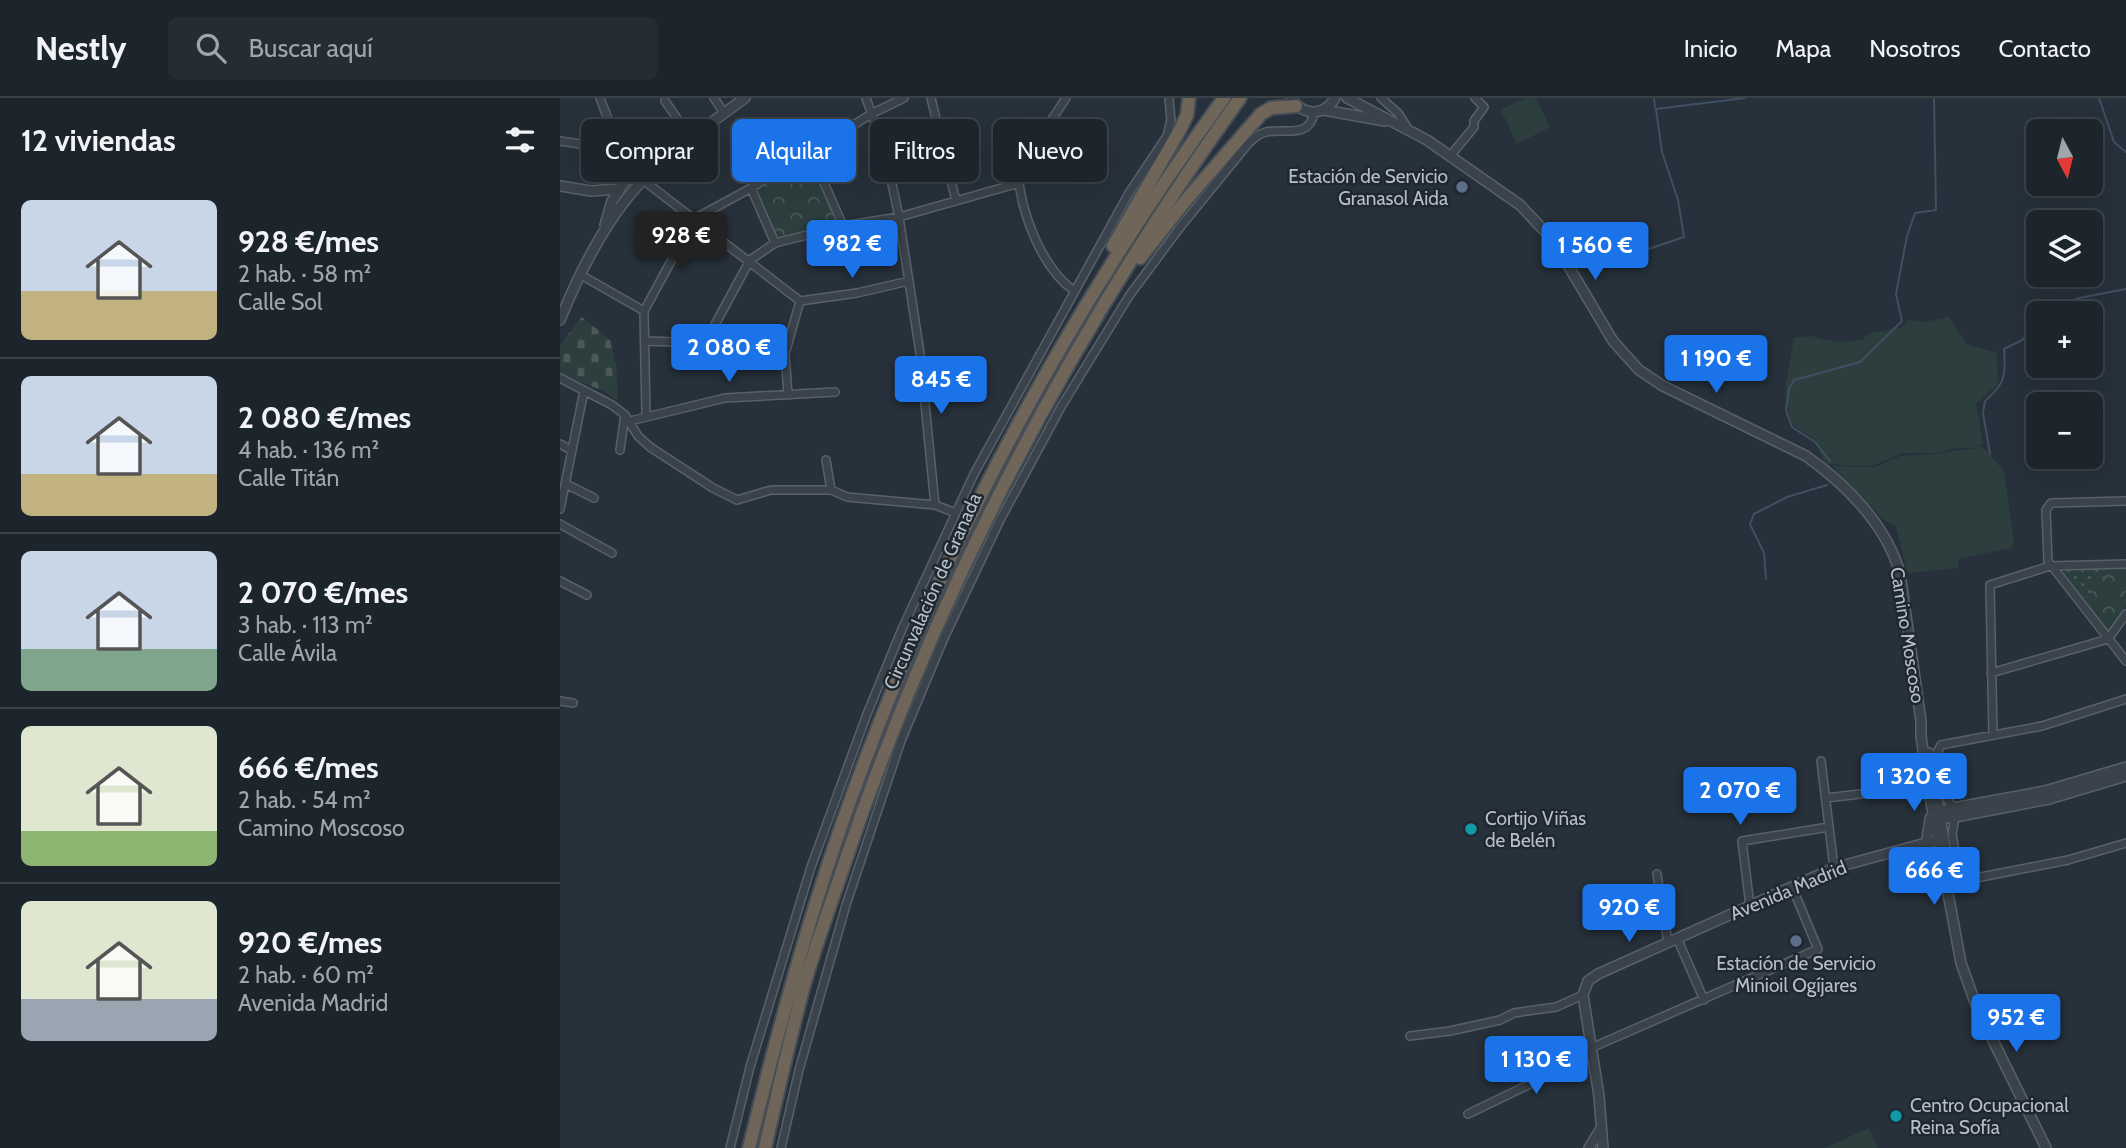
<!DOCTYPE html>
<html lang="es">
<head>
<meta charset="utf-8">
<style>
	:root { --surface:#1d252c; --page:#252d34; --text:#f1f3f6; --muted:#a0a5a9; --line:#3b4248; --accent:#1a73e8 }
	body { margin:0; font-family:Cabin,sans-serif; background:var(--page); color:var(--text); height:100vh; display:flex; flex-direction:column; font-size:26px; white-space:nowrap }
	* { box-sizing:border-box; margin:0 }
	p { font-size:23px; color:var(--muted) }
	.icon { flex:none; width:38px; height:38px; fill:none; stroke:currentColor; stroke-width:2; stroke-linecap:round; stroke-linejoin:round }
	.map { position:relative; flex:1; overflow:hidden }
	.sheet { display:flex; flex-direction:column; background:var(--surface); width:560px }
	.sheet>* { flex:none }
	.top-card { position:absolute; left:21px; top:21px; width:665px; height:63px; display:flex; gap:14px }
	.needle { width:46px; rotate:173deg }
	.controls { position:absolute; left:1466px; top:21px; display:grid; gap:14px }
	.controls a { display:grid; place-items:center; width:77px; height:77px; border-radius:10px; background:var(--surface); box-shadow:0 7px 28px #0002,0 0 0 2px var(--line); font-size:35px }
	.price { position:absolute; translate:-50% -60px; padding:0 16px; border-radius:7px; background:var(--accent); color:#fff; font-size:23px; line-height:46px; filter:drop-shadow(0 2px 4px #0008) }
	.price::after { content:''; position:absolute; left:50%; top:42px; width:21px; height:16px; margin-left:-10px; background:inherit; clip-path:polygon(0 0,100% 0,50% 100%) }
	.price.current { background:#222; color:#fff }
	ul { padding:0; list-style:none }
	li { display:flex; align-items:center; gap:21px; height:175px; padding:0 21px }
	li+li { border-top:2px solid var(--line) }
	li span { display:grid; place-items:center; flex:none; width:196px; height:140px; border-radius:10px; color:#555 }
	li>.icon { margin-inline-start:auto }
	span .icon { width:84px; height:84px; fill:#fffc; stroke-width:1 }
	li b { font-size:30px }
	h2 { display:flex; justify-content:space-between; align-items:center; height:84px; padding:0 21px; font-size:30px }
	.chip { padding:0 24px; border-radius:10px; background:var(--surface); box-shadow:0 7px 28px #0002,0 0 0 2px var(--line); font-size:24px; line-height:63px }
	.chip.current { background:var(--accent); color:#fff }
	header { display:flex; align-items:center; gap:42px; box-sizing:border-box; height:98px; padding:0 35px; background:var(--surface); border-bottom:2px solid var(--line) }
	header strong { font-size:33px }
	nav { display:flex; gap:38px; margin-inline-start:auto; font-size:24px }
	.search { width:490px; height:63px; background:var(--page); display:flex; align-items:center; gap:18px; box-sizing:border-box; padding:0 24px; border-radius:10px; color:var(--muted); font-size:26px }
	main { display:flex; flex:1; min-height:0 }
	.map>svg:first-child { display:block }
	.grass { fill:#2c3f3e }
	.cemetery { fill:url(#cemetery-stones) }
	.park { fill:url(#park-crowns) }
	.garden { fill:url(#garden-dots) }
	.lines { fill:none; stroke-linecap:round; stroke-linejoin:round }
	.stream { stroke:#3f5062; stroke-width:2 }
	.minor-casing { stroke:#586169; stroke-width:10 }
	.tertiary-casing { stroke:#586169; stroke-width:12 }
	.motorway-casing { stroke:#454e56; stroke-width:16 }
	.minor { stroke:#3a434b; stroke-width:7 }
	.tertiary { stroke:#3a434b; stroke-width:9 }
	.motorway { stroke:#706559; stroke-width:12 }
	.service-dot { fill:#5c6f8a; stroke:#1f2830; stroke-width:2.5 }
	.culture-dot { fill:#0f9aa8; stroke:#1f2830; stroke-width:2.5 }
	.labels { text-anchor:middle; stroke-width:5; stroke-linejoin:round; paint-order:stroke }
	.poi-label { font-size:19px; fill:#b6bec7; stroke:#1f2830; text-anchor:start }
	.street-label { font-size:19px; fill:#b6bec7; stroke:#1f2830 }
</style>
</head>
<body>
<header>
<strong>Nestly</strong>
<div class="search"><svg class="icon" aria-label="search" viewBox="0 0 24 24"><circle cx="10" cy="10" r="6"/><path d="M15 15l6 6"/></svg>Buscar aquí</div>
<nav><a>Inicio</a><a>Mapa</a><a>Nosotros</a><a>Contacto</a></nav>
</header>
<main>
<section class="sheet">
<h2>12 viviendas<svg class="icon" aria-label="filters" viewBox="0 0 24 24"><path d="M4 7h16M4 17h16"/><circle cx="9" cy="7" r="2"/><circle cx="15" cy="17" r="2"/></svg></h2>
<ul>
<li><span style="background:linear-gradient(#c9d6e8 65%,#c2b280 0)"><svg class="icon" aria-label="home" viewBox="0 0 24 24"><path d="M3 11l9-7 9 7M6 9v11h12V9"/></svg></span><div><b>928 €/mes</b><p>2 hab. · 58 m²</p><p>Calle Sol</p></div></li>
<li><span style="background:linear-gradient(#c9d6e8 70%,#c2b280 0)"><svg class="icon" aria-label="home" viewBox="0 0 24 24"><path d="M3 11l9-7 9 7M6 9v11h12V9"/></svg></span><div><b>2 080 €/mes</b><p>4 hab. · 136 m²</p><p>Calle Titán</p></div></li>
<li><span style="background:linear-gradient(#c9d6e8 70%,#7fa58c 0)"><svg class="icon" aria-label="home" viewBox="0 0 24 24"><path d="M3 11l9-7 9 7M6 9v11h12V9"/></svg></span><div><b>2 070 €/mes</b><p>3 hab. · 113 m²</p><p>Calle Ávila</p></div></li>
<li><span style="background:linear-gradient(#dfe7d0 75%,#8fb573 0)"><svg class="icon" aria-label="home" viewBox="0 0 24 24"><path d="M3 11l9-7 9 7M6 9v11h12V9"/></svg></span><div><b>666 €/mes</b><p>2 hab. · 54 m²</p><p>Camino Moscoso</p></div></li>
<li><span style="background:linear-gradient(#dfe7d0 70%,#9aa5b1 0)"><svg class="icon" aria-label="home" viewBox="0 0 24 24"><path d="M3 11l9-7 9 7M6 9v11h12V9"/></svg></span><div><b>920 €/mes</b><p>2 hab. · 60 m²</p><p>Avenida Madrid</p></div></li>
</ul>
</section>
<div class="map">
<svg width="1566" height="1050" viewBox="0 0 1566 1050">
	<defs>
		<pattern id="cemetery-stones" width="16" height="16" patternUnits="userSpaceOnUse" patternTransform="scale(1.75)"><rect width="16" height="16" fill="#2c3f3e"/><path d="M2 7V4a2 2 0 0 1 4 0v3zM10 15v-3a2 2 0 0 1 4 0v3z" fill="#485958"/></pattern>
		<pattern id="park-crowns" width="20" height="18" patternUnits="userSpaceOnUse" patternTransform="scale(1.75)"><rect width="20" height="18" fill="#2c3f3e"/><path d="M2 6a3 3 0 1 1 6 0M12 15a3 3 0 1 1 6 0" fill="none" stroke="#485958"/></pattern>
		<pattern id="garden-dots" width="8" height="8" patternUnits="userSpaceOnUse" patternTransform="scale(1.75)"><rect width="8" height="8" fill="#2c3f3e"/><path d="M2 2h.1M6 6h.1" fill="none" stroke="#485958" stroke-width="1.8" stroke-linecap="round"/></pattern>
	</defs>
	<rect width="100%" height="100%" fill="#27313b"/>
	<path class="grass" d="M 965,0 L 976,0 L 990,29 L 957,46 L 941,12 Z
		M 1389,219 L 1406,246 L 1437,255 L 1438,286 L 1416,306 L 1423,345 L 1417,349 L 1422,348 L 1444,373 L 1454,445 L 1450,450 L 1398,461 L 1398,470 L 1348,475 L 1336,429 L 1323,421 L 1272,368 L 1315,369 L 1340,358 L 1375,356 L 1416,350 L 1396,350 L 1376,355 L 1341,355 L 1315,367 L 1304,368 L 1268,366 L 1263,362 L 1256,343 L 1231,325 L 1225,293 L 1234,240 L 1254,238 L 1259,241 L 1278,244 L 1302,242 L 1308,236 L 1343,229 L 1348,222 L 1365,224 Z
		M 1309,1030 L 1318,1050 L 1265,1050 Z"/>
	<path class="cemetery" d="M 22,219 L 50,242 L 56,267 L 58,299 L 56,302 L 44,293 L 0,276 L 0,247 Z"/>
	<path class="park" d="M 248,60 L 276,124 L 218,140 L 197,91 Z
		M 1566,470 L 1566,508 L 1551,531 L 1547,533 L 1503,475 L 1506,472 Z"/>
	<path class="garden" d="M 1543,471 L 1543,484 L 1526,485 L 1532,494 L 1522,501 L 1502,477 L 1506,472 Z"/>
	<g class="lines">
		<path class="stream" d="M 1094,0 L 1095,9
			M 1539,0 L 1554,44 L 1566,54
			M 1015,159 L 1074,156 L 1124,139 L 1118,102 L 1102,54 L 1096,11 L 1185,0
			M 1486,215 L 1488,211 L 1519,200 L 1566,191
			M 1430,356 L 1423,315 L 1425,303 C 1445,286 1446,278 1444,251 L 1462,242 L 1479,226
			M 1270,363 L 1255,344 L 1232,329 L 1226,312 L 1229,291 L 1234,282 L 1300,264 L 1342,223 L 1336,196 L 1347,138 L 1355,115 L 1376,112 L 1374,0
			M 1206,481 L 1204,455 L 1190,426 L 1194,416 L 1227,399 L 1267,387"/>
		<g class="minor-casing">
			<path id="minor" d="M 40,0 L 70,79
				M 154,0 L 164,15
				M 306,0 L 325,53 L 339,119 L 360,255 L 375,407
				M 371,0 L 396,103
				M 506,0 L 458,73 C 460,113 481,169 514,193
				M 821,0 L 838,15 L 848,31
				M 105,3 L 130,39
				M 0,43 L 60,52
				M 250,53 L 283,128
				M 891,57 L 914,29 L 914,23 L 924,9 L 915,0
				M 83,82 L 240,203
				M 191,90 L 215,145
				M 21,177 L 84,213
				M 240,203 L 297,195 L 349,183
				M 85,243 L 145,245 L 190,162 L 215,145 L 283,128 L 339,119 L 459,85
				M 0,280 L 52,307 L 65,317 L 78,338 L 90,349 L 153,390 L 177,402 L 211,392 L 271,392 L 287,399 L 375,407 L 396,415
				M 228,297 L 225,256 L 240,203
				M 86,318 L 84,213 L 134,121 L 191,90 L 313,15 L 344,0
				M 70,323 L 165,300 L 275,294
				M 0,346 L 11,352
				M 60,352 L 65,317
				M 266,362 L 271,392
				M 6,386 L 34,400
				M 1566,403 L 1491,405 L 1486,412 L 1488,463 L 1566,563
				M 0,411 L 24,293
				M 0,426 L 52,455
				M 0,483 L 27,497
				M 1431,575 L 1548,541 L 1566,516
				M 1566,601 L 1482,628 L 1381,647 L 1377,655 L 1383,694 L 1393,710 L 1395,719 L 1392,737 L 1399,774 L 1406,782 L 1508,762 L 1566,745
				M 0,603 L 13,605
				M 1433,637 L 1430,487 L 1490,468 L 1566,466
				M 1261,663 L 1274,770
				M 1266,700 L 1368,688
				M 1097,776 L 1108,845
				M 1190,808 L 1182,743 L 1269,729
				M 1117,840 L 1144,902
				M 850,938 L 890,933 L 940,922 L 954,915 L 996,909 L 1023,897
				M 1031,950 L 1258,851 L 1232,789
				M 908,1016 L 1032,956
				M 170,1050 L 190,969 L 251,769 L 307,616 L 342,531 L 414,376 L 569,95 L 607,38 L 611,22 L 609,0
				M 221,1050 L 239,972 L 286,807 L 341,643 L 384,540 L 440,422 L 501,309 L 569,198 L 621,128 L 687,47 C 693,41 698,36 706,34 C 725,30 749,41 754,15"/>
		</g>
		<g class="tertiary-casing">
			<path id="tertiary" d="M 731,0 C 743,18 764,19 775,0
				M 787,0 L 867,42 L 960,107 L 993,142 L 1053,243 L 1079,272 L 1103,288 L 1246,358 C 1287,387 1326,427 1340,475 L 1361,623 L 1361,638 L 1368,688 L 1401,865 L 1417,910 L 1486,1050
				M 764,12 L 825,23
				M 82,80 L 111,54 L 185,0
				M 0,88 L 31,93 L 59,91
				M 59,93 C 64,78 84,70 97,61
				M 45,127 L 52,103 L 59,93
				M 0,222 C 20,173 46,120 83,82 L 77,75
				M 1369,655 L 1391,783
				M 1379,717 L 1385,712 L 1393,710 L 1485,693 L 1566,669
				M 1379,717 L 1387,720 L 1395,719 L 1489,701 L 1566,678
				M 1370,720 C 1370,730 1364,741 1369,750 C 1372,757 1376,757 1378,765
				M 1029,1050 L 1041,1030
				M 1043,1050 L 1039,998 L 1023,897 L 1028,883 L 1038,876 L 1274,770 L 1377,742"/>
		</g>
		<g class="motorway-casing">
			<path id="motorway" d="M 553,148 L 621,30 L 627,17 L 629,0
				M 580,160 L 626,102 L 701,16 L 711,10 L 736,8
				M 189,1050 C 220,924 254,798 300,676 C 389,435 513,207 664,0
				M 205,1050 C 217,997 229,944 243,891 C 255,848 271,806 285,764 C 378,490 511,235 680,0"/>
		</g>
		<use href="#minor" class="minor"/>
		<use href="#tertiary" class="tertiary"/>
		<use href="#motorway" class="motorway"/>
	</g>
	<g class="service-dot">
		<circle cx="902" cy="89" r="7"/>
		<circle cx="1236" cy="843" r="7"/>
	</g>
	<g class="culture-dot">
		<circle cx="911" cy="731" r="7"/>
		<circle cx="1336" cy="1018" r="7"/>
	</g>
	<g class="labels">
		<g class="poi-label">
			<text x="888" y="85" text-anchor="end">Estación de Servicio<tspan x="888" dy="22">Granasol Aida</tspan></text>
			<text x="925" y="727">Cortijo Viñas<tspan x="925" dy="22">de Belén</tspan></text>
			<text x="1236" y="872" text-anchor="middle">Estación de Servicio<tspan x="1236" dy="22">Minioil Ogíjares</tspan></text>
			<text x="1350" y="1014">Centro Ocupacional<tspan x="1350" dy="22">Reina Sofía</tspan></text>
		</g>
		<g class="street-label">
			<text transform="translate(372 493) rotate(-66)" y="7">Circunvalación de Granada</text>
			<text transform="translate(1348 537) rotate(81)" y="7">Camino Moscoso</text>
			<text transform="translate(1228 792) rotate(-23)" y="7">Avenida Madrid</text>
		</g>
	</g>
</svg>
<div class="controls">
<a><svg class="needle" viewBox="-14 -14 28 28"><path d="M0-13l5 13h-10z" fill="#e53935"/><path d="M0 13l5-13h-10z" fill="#a0a5a9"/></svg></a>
<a><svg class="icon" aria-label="layers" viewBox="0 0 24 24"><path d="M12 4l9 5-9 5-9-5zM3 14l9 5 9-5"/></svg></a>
<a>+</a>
<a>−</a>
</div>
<b class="price current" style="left:121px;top:174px">928 €</b>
<b class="price" style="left:292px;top:182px">982 €</b>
<b class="price" style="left:1035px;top:184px">1 560 €</b>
<b class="price" style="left:169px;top:286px">2 080 €</b>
<b class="price" style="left:1156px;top:297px">1 190 €</b>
<b class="price" style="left:381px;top:318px">845 €</b>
<b class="price" style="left:1354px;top:715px">1 320 €</b>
<b class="price" style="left:1180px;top:729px">2 070 €</b>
<b class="price" style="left:1374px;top:809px">666 €</b>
<b class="price" style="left:1069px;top:846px">920 €</b>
<b class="price" style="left:1456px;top:956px">952 €</b>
<b class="price" style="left:976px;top:998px">1 130 €</b>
<div class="top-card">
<a class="chip">Comprar</a>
<a class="chip current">Alquilar</a>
<a class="chip">Filtros</a>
<a class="chip">Nuevo</a>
</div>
</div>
</main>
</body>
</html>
